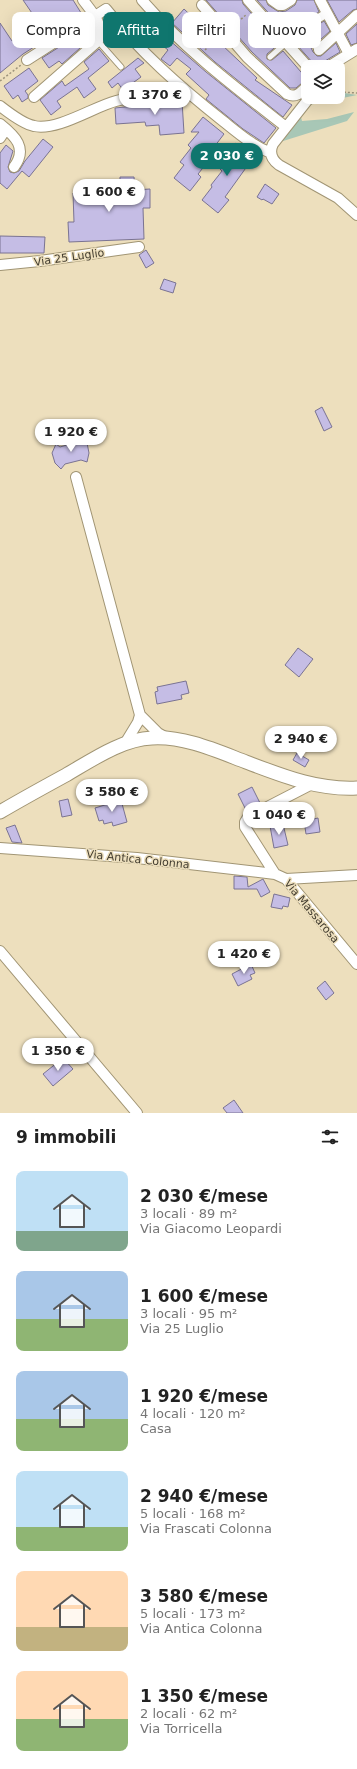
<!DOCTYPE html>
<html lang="it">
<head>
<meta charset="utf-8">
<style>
	:root { --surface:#fff; --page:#f6f6f6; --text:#222; --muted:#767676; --accent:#0f766e }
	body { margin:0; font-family:"DejaVu Sans",sans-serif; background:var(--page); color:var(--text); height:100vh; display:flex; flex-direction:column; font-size:15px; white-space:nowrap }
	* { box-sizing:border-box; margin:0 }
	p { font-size:13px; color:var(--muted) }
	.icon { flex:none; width:22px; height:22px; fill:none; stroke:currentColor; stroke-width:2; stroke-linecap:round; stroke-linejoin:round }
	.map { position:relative; height:1113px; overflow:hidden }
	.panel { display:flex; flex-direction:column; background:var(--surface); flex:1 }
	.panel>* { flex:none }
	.banner { position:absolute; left:12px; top:12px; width:333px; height:36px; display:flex; gap:8px }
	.buttons { position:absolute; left:301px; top:60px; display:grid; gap:8px }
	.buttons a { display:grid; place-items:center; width:44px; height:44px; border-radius:8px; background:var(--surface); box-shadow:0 4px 16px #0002; font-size:20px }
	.price { position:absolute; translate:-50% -34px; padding:0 9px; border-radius:14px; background:#fff; color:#222; font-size:13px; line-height:26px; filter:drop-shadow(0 1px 2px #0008) }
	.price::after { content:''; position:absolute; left:50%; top:24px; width:12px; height:9px; margin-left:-6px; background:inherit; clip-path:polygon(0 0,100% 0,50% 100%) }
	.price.on { background:var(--accent); color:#fff }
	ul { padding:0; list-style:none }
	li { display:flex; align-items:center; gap:12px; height:100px; padding:0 16px }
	li span { display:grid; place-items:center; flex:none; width:112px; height:80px; border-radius:8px; color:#555 }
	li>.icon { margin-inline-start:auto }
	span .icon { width:48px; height:48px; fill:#fffc; stroke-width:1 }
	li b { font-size:17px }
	h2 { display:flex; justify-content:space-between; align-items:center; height:48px; padding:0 16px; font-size:17px }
	.tag { padding:0 14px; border-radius:8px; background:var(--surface); box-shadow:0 4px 16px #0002; font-size:14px; line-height:36px }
	.tag.on { background:var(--accent); color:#fff }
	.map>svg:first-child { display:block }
	.green { fill:#a8c7b6 }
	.building { fill:#c5bde5; stroke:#7a7392 }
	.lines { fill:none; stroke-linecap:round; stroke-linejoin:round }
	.service-casing { stroke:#a19574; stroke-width:7 }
	.pedestrian-casing { stroke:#a19574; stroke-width:10 }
	.minor-casing { stroke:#a19574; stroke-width:12 }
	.tertiary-casing { stroke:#a19574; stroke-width:15 }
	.path { stroke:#9e947c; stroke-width:1.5; stroke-dasharray:2 2; stroke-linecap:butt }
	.service { stroke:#fff; stroke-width:5 }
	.pedestrian { stroke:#fff; stroke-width:8 }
	.minor { stroke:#fff; stroke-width:10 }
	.tertiary { stroke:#fff; stroke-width:13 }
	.labels { text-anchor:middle; stroke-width:3; stroke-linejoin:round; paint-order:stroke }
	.street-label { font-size:11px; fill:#423c2f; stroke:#eddfbd }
</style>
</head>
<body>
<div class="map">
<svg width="357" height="1113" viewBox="0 0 357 1113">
	<rect width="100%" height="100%" fill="#eddfbd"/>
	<path class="green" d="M 338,92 L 357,95 L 309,105 L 314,97 L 338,97 Z
		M 354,112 L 347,121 L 280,142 L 298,118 L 301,117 L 302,121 L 327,119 Z"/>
	<path class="building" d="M 23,0 L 73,0 L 83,16 L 23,54 L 0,73 L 0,23 L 12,41 L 36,19 Z
		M 206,0 L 242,0 L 243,4 L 259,22 L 252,26 L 250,30 L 258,42 L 260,44 L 265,44 L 267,38 L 271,35 L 279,44 L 267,54 L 267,59 L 272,60 L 283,51 L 307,79 L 296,88 L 290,88 L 252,52 Z
		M 257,0 L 266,0 L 268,5 L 279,12 L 286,11 L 295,5 L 297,0 L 314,0 L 319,12 L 303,21 L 301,26 L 313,52 L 317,56 L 321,56 L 336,43 L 340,52 L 325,61 L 322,66 L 314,67 L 313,63 Z
		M 327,0 L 357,0 L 357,9 L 353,10 L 339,22 Z
		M 184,9 L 257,78 L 255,80 L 292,105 L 283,117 L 215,62 L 172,23 Z
		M 149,19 L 168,39 L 206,72 L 276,128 L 264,143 L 243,129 L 206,99 L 209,95 L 186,74 L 191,69 L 177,58 L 170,66 L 161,59 L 168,50 L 157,41 L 150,47 L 140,36 L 145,31 L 141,27 Z
		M 324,21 L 330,31 L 320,40 L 313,28 Z
		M 357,24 L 357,43 L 351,45 L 346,34 Z
		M 92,26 L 93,34 L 78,46 L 80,48 L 62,64 L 59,61 L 49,68 L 42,58 Z
		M 99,49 L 109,61 L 88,78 L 96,89 L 84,98 L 77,87 L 57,101 L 61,107 L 51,115 L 40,100 L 62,81 L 65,86 L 89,69 L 84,62 Z
		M 138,58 L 144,63 L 135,69 L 141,77 L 123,90 L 118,83 L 112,88 L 108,82 Z
		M 29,68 L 38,81 L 25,91 L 28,95 L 28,98 L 22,102 L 18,95 L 13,99 L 4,86 Z
		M 182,101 L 184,133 L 160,135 L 159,125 L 146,126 L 145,122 L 116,124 L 115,108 Z
		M 203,117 L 224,134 L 208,155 L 211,158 L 198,174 L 201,177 L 190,191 L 174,178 L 184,165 L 180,162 L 191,148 L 188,145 L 199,132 L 191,132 Z
		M 43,139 L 53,147 L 29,177 L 22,171 L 7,189 L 0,183 L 0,153 L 6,145 L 13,151 L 8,167 L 10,172 L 14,173 L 19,171 L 25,161 Z
		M 235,143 L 253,158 L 225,197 L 229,200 L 218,213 L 202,200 L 212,187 L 211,185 L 222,171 L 219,168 L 228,158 L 225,155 Z
		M 120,177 L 134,177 L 135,190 L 150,189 L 150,208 L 143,208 L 144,239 L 69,242 L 68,222 L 74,222 L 73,193 L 90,192 L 90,185 L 120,184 Z
		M 265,184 L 279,194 L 272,204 L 263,199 L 262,200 L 257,197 Z
		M 0,236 L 45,237 L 44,253 L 0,253 Z
		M 146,250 L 154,263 L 146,268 L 139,255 Z
		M 164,279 L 176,283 L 173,293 L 160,289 Z
		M 322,407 L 332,427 L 324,431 L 315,411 Z
		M 80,437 L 87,443 L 89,453 L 87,462 L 81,460 L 65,464 L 61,469 L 55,463 L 52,453 L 56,444 L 60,447 L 77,442 Z
		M 298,648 L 313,659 L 299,677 L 285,665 Z
		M 186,681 L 189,693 L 181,695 L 182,699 L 157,704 L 155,692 L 158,691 L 157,687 Z
		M 297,753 L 309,760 L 305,767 L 293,760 Z
		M 252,787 L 260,803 L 246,810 L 238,794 Z
		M 68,799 L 72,815 L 62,817 L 59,801 Z
		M 121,800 L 127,822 L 113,826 L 112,822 L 104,824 L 103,820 L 99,821 L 95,808 Z
		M 318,818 L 320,832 L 306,834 L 304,821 Z
		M 283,824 L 288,845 L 274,848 L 270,826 Z
		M 15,825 L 22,843 L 12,842 L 6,828 Z
		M 234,876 L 247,877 L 248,887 L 263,879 L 270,892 L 261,897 L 257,889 L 234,889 Z
		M 274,894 L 290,898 L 288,907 L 283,906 L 282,909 L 271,907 Z
		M 251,964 L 255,973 L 250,975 L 252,979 L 238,986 L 232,974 Z
		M 325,981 L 334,993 L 326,1000 L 317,988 Z
		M 63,1058 L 73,1069 L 53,1086 L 43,1074 Z
		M 234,1100 L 243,1113 L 227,1113 L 223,1108 Z"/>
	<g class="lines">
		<g class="service-casing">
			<path id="service" d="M 98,41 L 121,67
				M 270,57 L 286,43"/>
		</g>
		<g class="pedestrian-casing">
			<path id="pedestrian" d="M 260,27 L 255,30 L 262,39
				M 319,50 L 306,26 L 327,13"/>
		</g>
		<g class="minor-casing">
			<path id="minor" d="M 142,0 C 183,48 236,88 286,127
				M 248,0 L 308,67
				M 272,0 L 279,5 L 283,5 L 291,0
				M 320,0 L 349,54
				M 202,5 L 247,57 L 287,94 C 297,99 302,91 308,85
				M 319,50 L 357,15
				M 27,60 L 106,9 C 140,52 180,87 223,121 C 238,133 253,146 271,153
				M 328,67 L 357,49
				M 34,97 L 98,41 C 105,25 92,12 83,0
				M 310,97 L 273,144 C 269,152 271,159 279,165 L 338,198 L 357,215
				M 0,106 C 9,113 23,124 34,126 C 58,131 93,107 116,101 C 139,95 165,96 189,94
				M 0,124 C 15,136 28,148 14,167
				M 0,138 L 6,129
				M 0,265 L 40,261 L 139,247
				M 76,477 L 140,715 L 138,722 L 124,745
				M 140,715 L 158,733 L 167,738
				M 310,785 L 248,817 L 245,822 L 245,827 L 275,874 L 286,879 L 357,964
				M 0,848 L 137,858 L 275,874
				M 286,879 L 357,875
				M 0,951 L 137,1113"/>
		</g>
		<g class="tertiary-casing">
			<path id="tertiary" d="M 0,812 C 22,799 44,787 66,775 C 92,760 122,739 152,738 C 184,736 217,751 246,762 C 283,776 317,790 357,788"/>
		</g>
		<path class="path" d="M 232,27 L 247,14
			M 205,50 L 218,38
			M 0,81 L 21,65
			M 341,86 L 342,92 L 357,93"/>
		<use href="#service" class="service"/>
		<use href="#pedestrian" class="pedestrian"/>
		<use href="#minor" class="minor"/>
		<use href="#tertiary" class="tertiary"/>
	</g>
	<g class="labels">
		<g class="street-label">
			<text transform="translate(69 257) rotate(-8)" y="4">Via 25 Luglio</text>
			<text transform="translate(138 859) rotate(6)" y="4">Via Antica Colonna</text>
			<text transform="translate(312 911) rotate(50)" y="4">Via Massarosa</text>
		</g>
	</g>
</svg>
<div class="buttons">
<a><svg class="icon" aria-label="layers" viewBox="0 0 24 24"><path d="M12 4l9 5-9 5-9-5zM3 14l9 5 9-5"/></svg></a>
</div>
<b class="price" style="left:155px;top:116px">1 370 €</b>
<b class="price on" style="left:227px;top:177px">2 030 €</b>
<b class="price" style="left:109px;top:213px">1 600 €</b>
<b class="price" style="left:71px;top:453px">1 920 €</b>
<b class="price" style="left:301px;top:760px">2 940 €</b>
<b class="price" style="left:112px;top:813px">3 580 €</b>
<b class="price" style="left:279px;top:836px">1 040 €</b>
<b class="price" style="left:244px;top:975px">1 420 €</b>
<b class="price" style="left:58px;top:1072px">1 350 €</b>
<div class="banner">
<a class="tag">Compra</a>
<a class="tag on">Affitta</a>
<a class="tag">Filtri</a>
<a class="tag">Nuovo</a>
</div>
</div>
<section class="panel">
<h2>9 immobili<svg class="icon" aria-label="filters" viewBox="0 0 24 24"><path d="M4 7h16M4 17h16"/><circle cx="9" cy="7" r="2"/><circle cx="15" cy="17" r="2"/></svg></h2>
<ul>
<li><span style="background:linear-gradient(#bfe0f5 75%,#7fa58c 0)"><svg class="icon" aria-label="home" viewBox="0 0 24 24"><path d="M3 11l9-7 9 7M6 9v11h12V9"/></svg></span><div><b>2 030 €/mese</b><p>3 locali · 89 m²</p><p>Via Giacomo Leopardi</p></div></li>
<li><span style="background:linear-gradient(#a9c7e8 60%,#8fb573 0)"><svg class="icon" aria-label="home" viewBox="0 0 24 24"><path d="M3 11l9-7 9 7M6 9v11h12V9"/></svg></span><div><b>1 600 €/mese</b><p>3 locali · 95 m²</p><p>Via 25 Luglio</p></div></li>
<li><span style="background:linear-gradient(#a9c7e8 60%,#8fb573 0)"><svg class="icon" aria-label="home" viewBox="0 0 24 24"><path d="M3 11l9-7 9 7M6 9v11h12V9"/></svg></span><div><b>1 920 €/mese</b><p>4 locali · 120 m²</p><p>Casa</p></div></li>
<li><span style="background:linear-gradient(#bfe0f5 70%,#8fb573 0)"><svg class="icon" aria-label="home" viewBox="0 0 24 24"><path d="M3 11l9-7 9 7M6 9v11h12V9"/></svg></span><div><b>2 940 €/mese</b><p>5 locali · 168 m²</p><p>Via Frascati Colonna</p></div></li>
<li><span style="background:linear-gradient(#ffd9b3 70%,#c2b280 0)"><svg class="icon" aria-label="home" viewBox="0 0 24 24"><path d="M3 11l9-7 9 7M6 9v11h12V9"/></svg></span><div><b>3 580 €/mese</b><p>5 locali · 173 m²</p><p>Via Antica Colonna</p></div></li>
<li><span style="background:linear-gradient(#ffd9b3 60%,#8fb573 0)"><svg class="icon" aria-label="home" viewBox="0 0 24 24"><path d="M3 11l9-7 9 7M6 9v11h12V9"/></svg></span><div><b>1 350 €/mese</b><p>2 locali · 62 m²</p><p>Via Torricella</p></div></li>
</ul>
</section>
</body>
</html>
